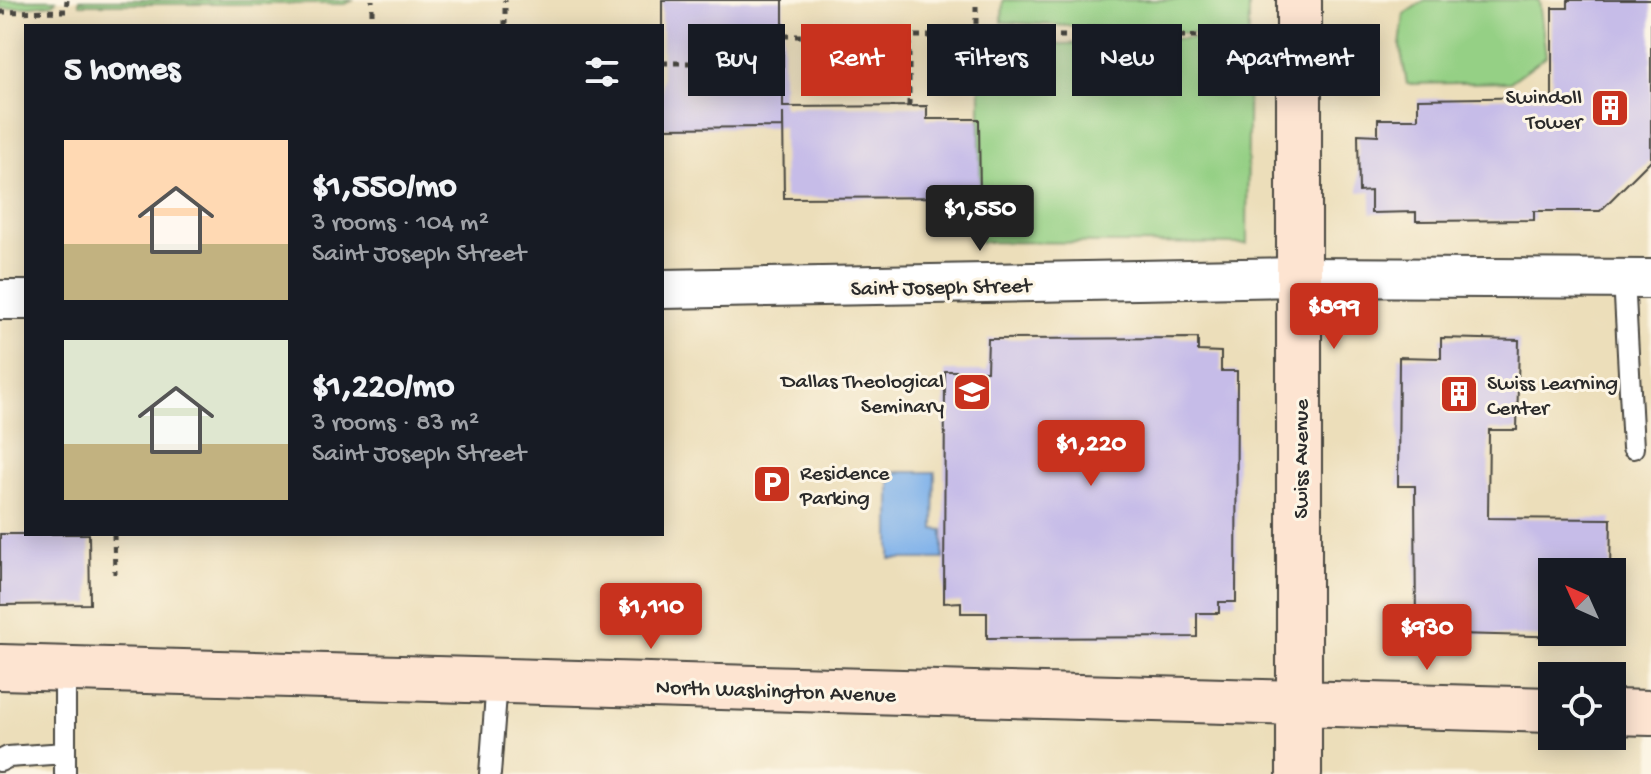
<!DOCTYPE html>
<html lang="en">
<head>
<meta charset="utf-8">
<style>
	:root { --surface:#171b24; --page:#242831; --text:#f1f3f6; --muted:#9ea1a6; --accent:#c8321e }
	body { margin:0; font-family:"Gochi Hand",sans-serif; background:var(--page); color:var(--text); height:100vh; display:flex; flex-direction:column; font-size:30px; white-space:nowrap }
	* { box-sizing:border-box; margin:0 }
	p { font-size:26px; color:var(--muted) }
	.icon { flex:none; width:44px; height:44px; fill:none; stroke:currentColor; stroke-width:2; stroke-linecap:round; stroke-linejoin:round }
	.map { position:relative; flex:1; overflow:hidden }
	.sheet { position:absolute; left:24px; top:24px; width:640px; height:512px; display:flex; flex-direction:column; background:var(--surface); border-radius:0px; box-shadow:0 4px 20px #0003 }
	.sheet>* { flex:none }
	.banner { position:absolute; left:688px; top:24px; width:760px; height:72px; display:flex; gap:16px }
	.needle { width:52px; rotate:315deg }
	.fabs { position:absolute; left:1538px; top:558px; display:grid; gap:16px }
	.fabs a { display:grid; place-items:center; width:88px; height:88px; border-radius:0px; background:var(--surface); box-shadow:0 4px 20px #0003; font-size:40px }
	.price { position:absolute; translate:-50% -68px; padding:0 18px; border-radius:8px; background:var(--accent); color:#fff; font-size:26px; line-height:52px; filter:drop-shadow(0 2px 4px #0008) }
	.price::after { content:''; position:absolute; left:50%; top:48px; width:24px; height:18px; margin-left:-12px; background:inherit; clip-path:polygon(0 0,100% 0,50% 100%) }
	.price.on { background:#222; color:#fff }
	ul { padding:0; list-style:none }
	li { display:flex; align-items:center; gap:24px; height:200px; padding:0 40px }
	li span { display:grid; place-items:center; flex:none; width:224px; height:160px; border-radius:0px; color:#555 }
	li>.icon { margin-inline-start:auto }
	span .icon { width:96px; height:96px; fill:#fffc; stroke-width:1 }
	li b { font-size:34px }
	h2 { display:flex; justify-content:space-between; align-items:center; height:96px; padding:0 40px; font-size:34px }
	.pill { padding:0 28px; border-radius:0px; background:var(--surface); box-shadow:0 4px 20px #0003; font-size:28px; line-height:72px }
	.pill.on { background:var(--accent); color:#fff }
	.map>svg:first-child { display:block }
	.green { fill:#95d085; stroke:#607e58; stroke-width:2 }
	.water { fill:#7db0ea; stroke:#546e8a; stroke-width:2 }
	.building { fill:#c6bce8 }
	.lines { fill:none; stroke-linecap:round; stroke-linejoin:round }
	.lane-casing { stroke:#484640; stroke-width:24 }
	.street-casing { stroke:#484640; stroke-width:42 }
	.secondary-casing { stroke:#484640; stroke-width:48 }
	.path { stroke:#484640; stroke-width:5; stroke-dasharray:6 6; stroke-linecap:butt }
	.lane { stroke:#fff; stroke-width:20 }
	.street { stroke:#fff; stroke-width:38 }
	.secondary { stroke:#fde4d1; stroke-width:44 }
	.labels { text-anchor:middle; stroke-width:6; stroke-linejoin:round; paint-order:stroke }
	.poi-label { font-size:22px; fill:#2b2b2b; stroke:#fcf5e5; text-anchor:end }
	.street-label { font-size:22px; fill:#2b2b2b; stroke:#fcf5e5 }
</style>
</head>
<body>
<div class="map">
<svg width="1651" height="774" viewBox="0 0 1651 774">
	<rect width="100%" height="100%" fill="#fcf5e5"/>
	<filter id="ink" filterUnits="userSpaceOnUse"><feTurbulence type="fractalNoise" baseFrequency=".0125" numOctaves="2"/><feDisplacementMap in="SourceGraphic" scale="16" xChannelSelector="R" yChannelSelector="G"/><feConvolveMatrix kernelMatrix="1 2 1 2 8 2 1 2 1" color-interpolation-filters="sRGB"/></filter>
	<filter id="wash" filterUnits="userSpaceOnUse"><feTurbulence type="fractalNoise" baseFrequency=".006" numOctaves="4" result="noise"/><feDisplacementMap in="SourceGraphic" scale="32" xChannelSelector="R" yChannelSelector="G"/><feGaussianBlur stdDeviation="1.8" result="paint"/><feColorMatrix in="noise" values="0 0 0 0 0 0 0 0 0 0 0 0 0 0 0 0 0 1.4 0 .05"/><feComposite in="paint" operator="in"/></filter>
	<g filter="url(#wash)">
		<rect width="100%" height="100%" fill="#ecdeba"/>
		<path class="green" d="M 0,0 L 56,0 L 53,4 L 0,9 Z
			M 79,0 L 354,0 L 345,4 L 79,4 Z
			M 1003,0 L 1249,0 L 1247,244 L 980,242 L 980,48 L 1238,36 L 1002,22 Z
			M 1425,0 L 1539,0 L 1546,56 L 1510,82 L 1407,84 L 1400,46 L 1404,14 Z"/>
		<path class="water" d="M 890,472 L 935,472 L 934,529 L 943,530 L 943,559 L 890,559 Z"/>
		<g id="blocks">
			<path class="building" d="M 662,0 L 783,0 L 783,107 L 927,106 L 927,119 L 979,119 L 980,197 L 784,198 L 783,113 L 783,127 L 662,128 Z
				M 1568,0 L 1651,0 L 1651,160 L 1600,211 L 1534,211 L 1534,220 L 1416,221 L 1416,212 L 1371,213 L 1371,191 L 1359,192 L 1358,134 L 1378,135 L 1378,119 L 1418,119 L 1418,99 L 1552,97 L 1552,8 L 1568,8 Z
				M 1198,338 L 1198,351 L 1221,352 L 1221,371 L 1237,371 L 1236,602 L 1219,602 L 1219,613 L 1197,613 L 1197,637 L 987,638 L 987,613 L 961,613 L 961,602 L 944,603 L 945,371 L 987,371 L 988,339 Z
				M 1441,338 L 1519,340 L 1517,430 L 1489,430 L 1488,518 L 1611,519 L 1610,572 L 1552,572 L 1552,632 L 1609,632 L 1608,638 L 1416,633 L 1415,486 L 1398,486 L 1399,357 L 1441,358 Z
				M 0,534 L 89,534 L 90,604 L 0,605 Z"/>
		</g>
	</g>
	<g filter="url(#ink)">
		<use href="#blocks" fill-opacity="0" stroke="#484640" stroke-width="2"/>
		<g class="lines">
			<g class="lane-casing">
				<path id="lane" d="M 1624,278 L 1633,448
					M 65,753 L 65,774
					M 0,761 L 8,757 L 65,753 L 65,669
					M 490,774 L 497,681"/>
			</g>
			<g class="street-casing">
				<path id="street" d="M 662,289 L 1300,277 L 1651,279
					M 0,300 L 26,300"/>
			</g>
			<g class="secondary-casing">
				<path id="secondary" d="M 0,667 L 1552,710
					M 1612,712 L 1651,713
					M 1299,774 L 1299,0"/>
			</g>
			<path class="path" d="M 0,12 L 66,11 L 67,0
				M 372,26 L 372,0
				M 505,26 L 505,0
				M 783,36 L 1249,36
				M 976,36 L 976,0
				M 662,63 L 690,63
				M 909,106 L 909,36
				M 114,534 L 115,574"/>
			<use href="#lane" class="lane"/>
			<use href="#street" class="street"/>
			<use href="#secondary" class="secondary"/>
		</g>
	</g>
	<defs>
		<g id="building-square" transform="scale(2)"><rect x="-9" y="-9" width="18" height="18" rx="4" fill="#c8321e" stroke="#fcf5e5"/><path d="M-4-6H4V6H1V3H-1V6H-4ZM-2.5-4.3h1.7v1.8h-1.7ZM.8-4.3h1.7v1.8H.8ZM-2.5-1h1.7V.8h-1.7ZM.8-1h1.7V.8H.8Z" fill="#fff"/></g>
		<g id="university-square" transform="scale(2)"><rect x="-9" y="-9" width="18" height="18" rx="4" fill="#c8321e" stroke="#fcf5e5"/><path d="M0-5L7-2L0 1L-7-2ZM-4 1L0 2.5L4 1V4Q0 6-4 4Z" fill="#fff"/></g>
		<g id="parking-square" transform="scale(2)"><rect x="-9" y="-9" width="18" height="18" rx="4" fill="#c8321e" stroke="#fcf5e5"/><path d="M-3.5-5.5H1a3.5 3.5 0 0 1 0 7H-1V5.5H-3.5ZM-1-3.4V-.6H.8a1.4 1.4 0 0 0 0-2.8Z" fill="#fff"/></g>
	</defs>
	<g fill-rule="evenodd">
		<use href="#building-square" x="1610" y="108"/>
		<use href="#university-square" x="972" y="392"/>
		<use href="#building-square" x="1459" y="394"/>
		<use href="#parking-square" x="772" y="484"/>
	</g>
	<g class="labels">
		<g class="poi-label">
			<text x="1582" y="103">Swindoll<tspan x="1582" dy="25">Tower</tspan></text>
			<text x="944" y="387">Dallas Theological<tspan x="944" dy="25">Seminary</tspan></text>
			<text x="1487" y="389" text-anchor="start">Swiss Learning<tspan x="1487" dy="25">Center</tspan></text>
			<text x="800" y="479" text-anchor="start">Residence<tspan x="800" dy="25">Parking</tspan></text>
		</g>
		<g class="street-label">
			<text transform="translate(941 285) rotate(-1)" y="8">Saint Joseph Street</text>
			<text transform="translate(1299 459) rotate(-90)" y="8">Swiss Avenue</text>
			<text transform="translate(776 689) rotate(2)" y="8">North Washington Avenue</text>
		</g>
	</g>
</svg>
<div class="fabs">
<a><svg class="needle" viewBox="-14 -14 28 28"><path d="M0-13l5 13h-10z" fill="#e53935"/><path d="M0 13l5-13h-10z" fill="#9ea1a6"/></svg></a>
<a><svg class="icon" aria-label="locate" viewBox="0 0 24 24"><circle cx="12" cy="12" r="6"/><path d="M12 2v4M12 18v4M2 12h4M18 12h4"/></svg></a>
</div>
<b class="price on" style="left:980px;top:253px">$1,550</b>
<b class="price" style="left:1334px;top:351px">$899</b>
<b class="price" style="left:1091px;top:488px">$1,220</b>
<b class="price" style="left:651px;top:651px">$1,110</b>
<b class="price" style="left:1427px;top:672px">$930</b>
<div class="banner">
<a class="pill">Buy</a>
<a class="pill on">Rent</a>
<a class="pill">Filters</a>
<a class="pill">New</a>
<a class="pill">Apartment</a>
</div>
<section class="sheet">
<h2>5 homes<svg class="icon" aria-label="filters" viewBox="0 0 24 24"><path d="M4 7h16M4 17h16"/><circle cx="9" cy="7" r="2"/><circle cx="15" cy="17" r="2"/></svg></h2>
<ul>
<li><span style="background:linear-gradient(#ffd9b3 65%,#c2b280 0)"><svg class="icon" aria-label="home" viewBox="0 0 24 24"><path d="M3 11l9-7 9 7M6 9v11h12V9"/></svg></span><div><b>$1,550/mo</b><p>3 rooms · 104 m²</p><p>Saint Joseph Street</p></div></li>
<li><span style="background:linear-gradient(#dfe7d0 65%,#c2b280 0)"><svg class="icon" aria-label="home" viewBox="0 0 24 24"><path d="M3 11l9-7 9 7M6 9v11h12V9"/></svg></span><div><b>$1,220/mo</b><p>3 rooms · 83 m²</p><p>Saint Joseph Street</p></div></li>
</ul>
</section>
</div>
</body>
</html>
